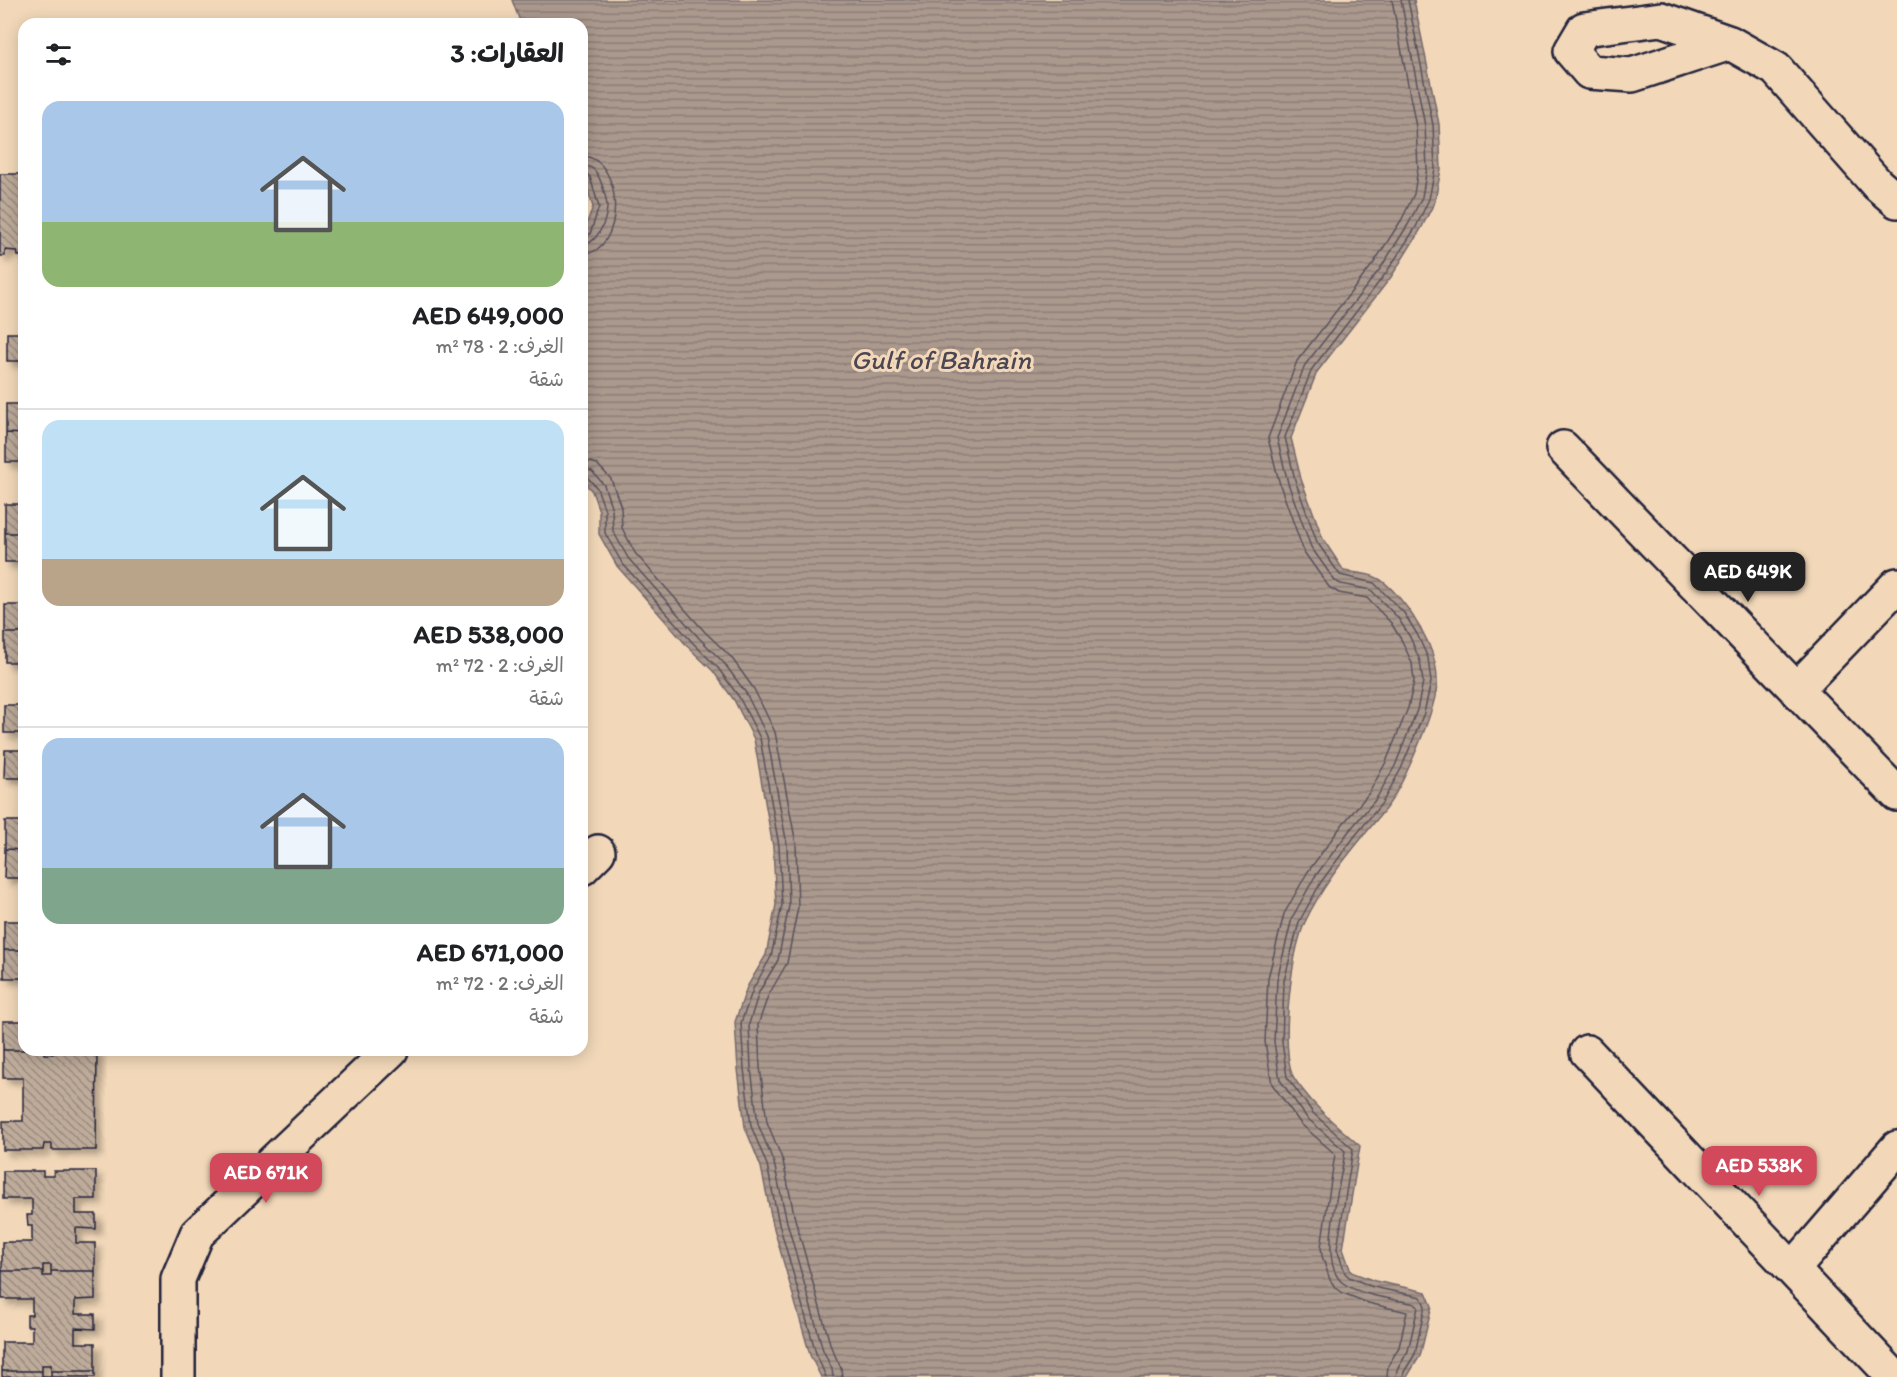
<!DOCTYPE html>
<html lang="ar">
<head>
<meta charset="utf-8">
<style>
	:root { --surface:#fff; --page:#f2f2f2; --text:#202124; --muted:#757577; --line:#e0e0e0; --accent:#d1495b }
	body { margin:0; font-family:Itim,"Playpen Sans Arabic",sans-serif; background:var(--page); color:var(--text); direction:rtl; height:100vh; display:flex; flex-direction:column; font-size:22px; white-space:nowrap }
	* { box-sizing:border-box; margin:0 }
	p { font-size:20px; color:var(--muted) }
	.icon { flex:none; width:33px; height:33px; fill:none; stroke:currentColor; stroke-width:2; stroke-linecap:round; stroke-linejoin:round }
	.map { position:relative; flex:1; overflow:hidden; direction:ltr }
	.panel { position:absolute; left:18px; top:18px; width:570px; height:1038px; display:flex; flex-direction:column; background:var(--surface); border-radius:18px; box-shadow:0 3px 15px #0003; direction:rtl }
	.panel>* { flex:none }
	.price { position:absolute; translate:-50% -51px; padding:0 14px; border-radius:12px; background:var(--accent); color:#fff; font-size:20px; line-height:39px; filter:drop-shadow(0 2px 3px #0008) }
	.price::after { content:''; position:absolute; left:50%; top:36px; width:18px; height:14px; margin-left:-9px; background:inherit; clip-path:polygon(0 0,100% 0,50% 100%) }
	.price.selected { background:#222; color:#fff }
	ul { padding:0; list-style:none }
	li { display:grid; align-content:center; gap:12px; height:318px; padding:0 24px }
	li+li { border-top:2px solid var(--line) }
	li span { display:grid; place-items:center; height:186px; border-radius:18px; color:#555 }
	li>.icon { margin-inline-start:auto }
	span .icon { width:108px; height:108px; fill:#fffc; stroke-width:1 }
	li b { font-size:26px }
	h2 { display:flex; justify-content:space-between; align-items:center; height:72px; padding:0 24px; font-size:26px }
	.map>svg:first-child { display:block }
	.water { fill:url(#water-rules); stroke:#74696d; stroke-width:1.5 }
	.lines { fill:none; stroke-linecap:round; stroke-linejoin:round }
	.shore { stroke:#59525c; stroke-width:1.5 }
	.building { fill:url(#building-back-hatch); stroke:#22223b; stroke-width:1.5; filter:url(#shadow) }
	.minor-casing { stroke:#22223b; stroke-width:38 }
	.minor { stroke:#f2d8b9; stroke-width:33 }
	.labels { text-anchor:middle; stroke-width:6; stroke-linejoin:round; paint-order:stroke }
	.water-label { font-size:27px; font-style:italic; fill:#4b4654; stroke:#f2d8b9 }
</style>
</head>
<body>
<div class="map">
<svg width="1897" height="1377" viewBox="0 0 1897 1377">
	<defs>
		<pattern id="water-rules" width="6" height="5" patternUnits="userSpaceOnUse" patternTransform="scale(1.5)"><rect width="6" height="5" fill="#ab998e"/><path d="M0 2.5h6" fill="none" stroke="#8b7c75"/></pattern>
		<pattern id="building-back-hatch" width="6" height="6" patternUnits="userSpaceOnUse" patternTransform="scale(1.5)"><rect width="6" height="6" fill="#beab9a"/><path d="M-1 5l2 2M0 0l6 6M5-1l2 2" fill="none" stroke="#9a8b7f"/></pattern>
		<filter id="shadow"><feDropShadow dx="5.5" dy="5.5" stdDeviation="3" flood-color="#0004"/></filter>
	</defs>
	<rect width="100%" height="100%" fill="#f2d8b9"/>
	<filter id="ink" filterUnits="userSpaceOnUse"><feTurbulence type="fractalNoise" baseFrequency=".0167" numOctaves="2"/><feDisplacementMap in="SourceGraphic" scale="12" xChannelSelector="R" yChannelSelector="G"/><feConvolveMatrix kernelMatrix="1 2 1 2 8 2 1 2 1" color-interpolation-filters="sRGB"/></filter>
	<g filter="url(#ink)">
		<path class="water" d="M 512,0 L 1414,0 L 1439,124 L 1441,169 L 1435,201 L 1421,229 L 1391,277 L 1317,372 L 1291,438 L 1301,479 L 1323,539 L 1344,571 C 1354,573 1366,573 1375,577 C 1389,582 1410,610 1417,623 C 1428,640 1438,662 1437,683 C 1436,710 1403,786 1386,808 C 1357,845 1325,879 1305,922 C 1291,954 1281,1041 1292,1074 C 1294,1079 1299,1085 1302,1089 C 1319,1112 1339,1127 1360,1146 L 1343,1249 L 1351,1272 L 1375,1281 L 1426,1292 L 1432,1306 L 1420,1356 L 1407,1377 L 821,1377 L 810,1355 L 773,1225 L 761,1167 L 745,1127 L 738,1069 L 735,1022 L 747,987 L 766,955 L 776,905 L 773,847 L 754,739 L 734,700 L 713,671 L 689,648 L 617,566 L 599,534 L 599,511 L 592,491 L 582,480 L 582,235 L 593,207 L 582,171 L 582,24 L 521,24 Z"/>
		<g class="lines">
			<path class="shore" d="M 582,156 C 625,158 626,253 582,254
				M 582,165 C 587,166 591,166 595,171 C 601,178 607,199 607,208 C 606,222 597,244 582,245
				M 582,173 L 587,174 L 590,177 L 599,207 L 590,234 L 582,238
				M 582,460 L 597,464 L 611,479 L 621,507 L 622,528 L 635,553 L 705,632 L 731,657 L 754,689 L 775,732 L 796,844 L 798,907 L 787,963 L 768,996 L 758,1025 L 760,1067 L 767,1122 L 783,1161 L 795,1219 L 831,1347 L 841,1368 L 842,1377
				M 582,469 L 592,471 L 604,485 L 612,509 L 613,531 L 628,558 L 699,638 L 724,663 L 746,693 L 767,736 L 787,845 L 789,906 L 778,960 L 759,992 L 749,1024 L 751,1068 L 758,1124 L 774,1163 L 787,1222 L 823,1350 L 832,1369 L 833,1377
				M 582,476 L 588,478 L 597,488 L 605,510 L 605,533 L 622,563 L 693,643 L 718,668 L 739,697 L 760,738 L 779,846 L 782,905 L 771,957 L 753,989 L 741,1023 L 744,1069 L 751,1126 L 767,1165 L 779,1224 L 816,1353 L 826,1377
				M 1387,1377 L 1388,1366 L 1399,1347 L 1407,1312 L 1368,1303 L 1343,1293 L 1335,1287 L 1330,1280 L 1322,1256 L 1321,1247 L 1335,1154 L 1301,1124 L 1272,1084 L 1265,1042 L 1268,978 L 1284,914 L 1307,873 L 1342,825 L 1369,793 L 1386,762 L 1408,708 L 1414,681 L 1412,663 L 1402,641 L 1391,623 L 1367,598 L 1339,593 L 1329,587 L 1304,552 L 1280,485 L 1268,438 L 1297,361 L 1373,264 L 1402,219 L 1414,194 L 1418,168 L 1416,127 L 1392,0
				M 1396,1377 L 1397,1370 L 1408,1351 L 1418,1307 L 1415,1304 C 1394,1299 1361,1296 1343,1283 C 1316,1263 1342,1180 1345,1151 L 1307,1118 L 1280,1080 L 1274,1042 L 1277,980 L 1292,918 L 1314,878 L 1349,831 L 1376,799 L 1395,766 L 1417,710 L 1423,682 L 1420,661 L 1410,637 L 1398,618 L 1371,590 L 1341,584 L 1335,581 L 1311,547 L 1288,483 L 1277,438 L 1305,365 L 1380,269 L 1409,223 L 1422,197 L 1427,168 L 1425,126 L 1401,0
				M 1403,1377 L 1404,1372 L 1415,1354 L 1425,1306 L 1421,1297 L 1373,1287 L 1349,1277 L 1345,1273 L 1337,1249 L 1353,1149 L 1313,1113 L 1287,1077 L 1282,1042 L 1284,981 L 1299,922 L 1321,882 L 1355,836 L 1382,803 L 1401,769 L 1424,713 L 1431,682 L 1428,658 L 1417,634 L 1404,613 L 1374,583 L 1340,575 L 1317,542 L 1295,480 L 1285,437 L 1312,369 L 1386,273 L 1416,227 L 1429,199 L 1435,169 L 1433,125 L 1408,0"/>
		</g>
		<path class="building" d="M 0,174 L 24,174 L 24,256 L 18,256 L 17,251 L 5,250 L 5,256 L 0,256 Z
			M 7,333 L 24,333 L 24,361 L 7,361 Z
			M 24,388 L 24,434 L 6,433 L 6,404 L 24,404 Z
			M 6,433 L 24,434 L 24,462 L 6,462 Z
			M 5,504 L 24,504 L 24,533 L 5,533 Z
			M 5,533 L 24,533 L 24,562 L 5,562 Z
			M 5,605 L 24,605 L 24,633 L 5,633 Z
			M 5,633 L 24,633 L 24,662 L 5,662 Z
			M 4,705 L 24,705 L 24,733 L 4,733 Z
			M 5,750 L 24,750 L 24,850 L 5,849 L 5,821 L 23,821 L 24,778 L 4,778 Z
			M 5,849 L 24,850 L 24,878 L 4,878 Z
			M 24,905 L 24,950 L 4,950 L 4,921 L 24,921 Z
			M 4,950 L 24,950 L 24,1050 L 44,1050 L 3,1050 L 3,1021 L 24,1021 L 24,978 L 4,978 Z
			M 3,1050 L 44,1050 L 44,1054 L 53,1054 L 53,1050 L 97,1050 L 96,1150 L 52,1150 L 52,1144 L 44,1144 L 43,1150 L 3,1150 L 3,1121 L 23,1121 L 23,1078 L 3,1078 Z
			M 3,1171 L 43,1171 L 43,1176 L 54,1176 L 54,1171 L 96,1171 L 96,1199 L 76,1199 L 76,1214 L 96,1214 L 96,1229 L 76,1228 L 76,1243 L 95,1243 L 95,1271 L 51,1271 L 51,1265 L 43,1265 L 43,1271 L 2,1271 L 2,1242 L 32,1242 L 32,1226 L 28,1226 L 27,1215 L 32,1215 L 32,1199 L 3,1199 Z
			M 2,1271 L 43,1271 L 43,1276 L 51,1276 L 51,1271 L 95,1271 L 95,1299 L 75,1300 L 75,1314 L 95,1314 L 95,1329 L 75,1328 L 75,1343 L 95,1343 L 95,1371 L 51,1371 L 51,1365 L 42,1365 L 42,1371 L 2,1371 L 2,1342 L 32,1342 L 32,1326 L 27,1326 L 27,1315 L 32,1315 L 32,1299 L 2,1299 Z
			M 2,1371 L 42,1371 L 42,1376 L 51,1376 L 51,1371 L 95,1371 L 95,1377 L 2,1377 Z"/>
		<g class="lines">
			<g class="minor-casing">
				<path id="minor" d="M 1730,43 L 1632,75 L 1589,72 L 1571,51 L 1584,29 L 1661,19 L 1730,43 L 1776,69 L 1877,184 L 1897,201
					M 1563,448 L 1897,794
					M 1796,690 L 1897,585
					M 582,868 L 598,852
					M 1587,1052 L 1894,1377
					M 1793,1269 L 1897,1148
					M 178,1377 L 178,1279 L 197,1234 L 391,1050"/>
			</g>
			<use href="#minor" class="minor"/>
		</g>
	</g>
	<g class="labels">
		<g class="water-label">
			<text x="941" y="369">Gulf of Bahrain</text>
		</g>
	</g>
</svg>
<b class="price selected" style="left:1748px;top:603px">AED 649K</b>
<b class="price" style="left:1759px;top:1197px">AED 538K</b>
<b class="price" style="left:266px;top:1204px">AED 671K</b>
<section class="panel">
<h2>العقارات: 3<svg class="icon" aria-label="filters" viewBox="0 0 24 24"><path d="M4 7h16M4 17h16"/><circle cx="9" cy="7" r="2"/><circle cx="15" cy="17" r="2"/></svg></h2>
<ul>
<li><span style="background:linear-gradient(#a9c7e8 65%,#8fb573 0)"><svg class="icon" aria-label="home" viewBox="0 0 24 24"><path d="M3 11l9-7 9 7M6 9v11h12V9"/></svg></span><div><b>AED 649,000</b><p>الغرف: 2 · 78 m²</p><p>شقة</p></div></li>
<li><span style="background:linear-gradient(#bfe0f5 75%,#b9a48a 0)"><svg class="icon" aria-label="home" viewBox="0 0 24 24"><path d="M3 11l9-7 9 7M6 9v11h12V9"/></svg></span><div><b>AED 538,000</b><p>الغرف: 2 · 72 m²</p><p>شقة</p></div></li>
<li><span style="background:linear-gradient(#a9c7e8 70%,#7fa58c 0)"><svg class="icon" aria-label="home" viewBox="0 0 24 24"><path d="M3 11l9-7 9 7M6 9v11h12V9"/></svg></span><div><b>AED 671,000</b><p>الغرف: 2 · 72 m²</p><p>شقة</p></div></li>
</ul>
</section>
</div>
</body>
</html>
